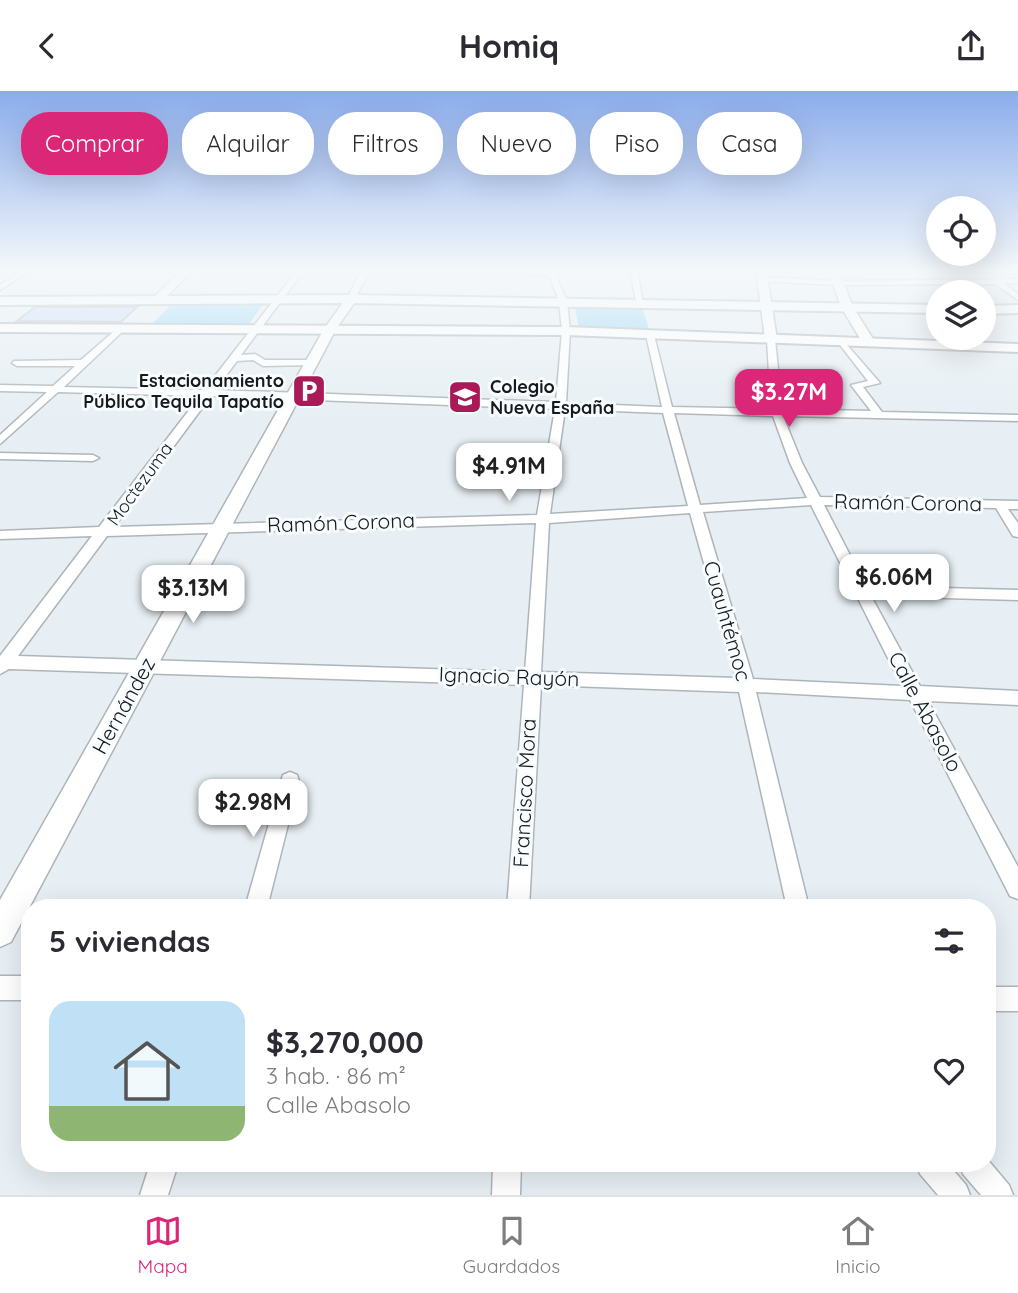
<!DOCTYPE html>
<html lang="es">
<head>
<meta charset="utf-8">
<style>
	:root { --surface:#fff; --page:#f2f2f3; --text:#2b2b33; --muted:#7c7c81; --line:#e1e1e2; --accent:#db2777 }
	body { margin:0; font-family:Quicksand,sans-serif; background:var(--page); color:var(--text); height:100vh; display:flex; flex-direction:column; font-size:26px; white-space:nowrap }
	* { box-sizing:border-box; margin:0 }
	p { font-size:23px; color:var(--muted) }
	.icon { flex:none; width:38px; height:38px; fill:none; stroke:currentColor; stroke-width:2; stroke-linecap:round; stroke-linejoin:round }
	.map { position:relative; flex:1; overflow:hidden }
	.drawer { position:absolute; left:21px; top:808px; width:975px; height:273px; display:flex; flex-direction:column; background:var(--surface); border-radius:28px; box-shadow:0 7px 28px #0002 }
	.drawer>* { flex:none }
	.banner { position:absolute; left:21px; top:21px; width:976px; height:63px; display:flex; gap:14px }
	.fabs { position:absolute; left:926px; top:105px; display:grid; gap:14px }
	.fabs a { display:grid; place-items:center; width:70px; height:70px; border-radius:50%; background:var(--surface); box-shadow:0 7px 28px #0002; font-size:35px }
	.price { position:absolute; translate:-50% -60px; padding:0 16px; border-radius:14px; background:#fff; color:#222; font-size:23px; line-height:46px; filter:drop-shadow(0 2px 4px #0008) }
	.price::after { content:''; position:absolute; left:50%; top:42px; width:21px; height:16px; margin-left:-10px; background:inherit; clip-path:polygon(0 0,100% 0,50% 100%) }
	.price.active { background:var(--accent); color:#fff }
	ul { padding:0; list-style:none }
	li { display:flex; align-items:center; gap:21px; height:175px; padding:0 28px }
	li+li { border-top:2px solid var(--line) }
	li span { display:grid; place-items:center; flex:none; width:196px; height:140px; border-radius:21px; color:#555 }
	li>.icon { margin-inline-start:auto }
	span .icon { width:84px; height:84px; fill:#fffc; stroke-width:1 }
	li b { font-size:30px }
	h2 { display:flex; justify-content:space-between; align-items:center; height:84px; padding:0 28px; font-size:30px }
	.chip { padding:0 24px; border-radius:28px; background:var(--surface); box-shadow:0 7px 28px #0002; font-size:24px; line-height:63px }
	.chip.active { background:var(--accent); color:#fff }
	header { display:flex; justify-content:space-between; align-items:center; height:91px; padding:0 28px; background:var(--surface); font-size:32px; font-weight:800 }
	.tabs { display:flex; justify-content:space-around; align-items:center; height:98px; border-top:2px solid var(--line); background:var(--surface); font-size:19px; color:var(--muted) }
	.tabs a { display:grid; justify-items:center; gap:4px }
	.tabs .active { color:var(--accent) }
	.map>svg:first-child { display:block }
	.green { fill:#9ad8f7 }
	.building { fill:#c6dbf9; stroke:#b7bbc2; stroke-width:2 }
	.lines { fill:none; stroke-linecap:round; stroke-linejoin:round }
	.street-casing { stroke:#adb5b9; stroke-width:3 }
	.secondary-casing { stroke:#adb5b9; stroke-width:3 }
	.primary-casing { stroke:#adb5b9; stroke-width:4 }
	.street { fill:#fff; fill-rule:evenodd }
	.secondary { fill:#fff; fill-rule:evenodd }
	.primary { fill:#fff; fill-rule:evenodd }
	.labels { text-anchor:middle; stroke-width:6; stroke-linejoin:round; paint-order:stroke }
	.far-poi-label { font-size:18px; font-weight:bold; fill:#17191b; stroke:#f7fcff; text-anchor:end }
	.far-street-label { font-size:18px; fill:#17191b; stroke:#f7fcff }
	.street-label { font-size:21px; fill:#17191b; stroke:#f7fcff }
</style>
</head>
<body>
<header><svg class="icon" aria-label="back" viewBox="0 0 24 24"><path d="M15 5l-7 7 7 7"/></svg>Homiq<svg class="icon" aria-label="share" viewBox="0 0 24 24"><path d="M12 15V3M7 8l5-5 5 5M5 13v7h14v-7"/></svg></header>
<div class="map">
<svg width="1018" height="1104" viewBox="0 0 1018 1104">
	<rect width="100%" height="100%" fill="#e7eff4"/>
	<path class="green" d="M 173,212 L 264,212 L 249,233 L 152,233 Z
		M 574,212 L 641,213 L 650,241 L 579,238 Z"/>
	<path class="building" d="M 35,216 L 137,216 L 121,231 L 17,230 Z"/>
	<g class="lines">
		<g class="street-casing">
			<path id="street" d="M 24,178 L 33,178 L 0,199 L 0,194 Z
				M 164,178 L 547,180 L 547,178 L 553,178 L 567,210 L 570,240 L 566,312 L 662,316 L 646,244 L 650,241 L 654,244 L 672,316 L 771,318 L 767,248 L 771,245 L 775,248 L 782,318 L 871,320 L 851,294 L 868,290 L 837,250 L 841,247 L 880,292 L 863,296 L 882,321 L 1018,324 L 1018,330 L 783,325 L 802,372 L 820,406 L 1018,410 L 1018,418 L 1008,418 L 1018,432 L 1018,446 L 1013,445 L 996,417 L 824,414 L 866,495 L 1018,499 L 1018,509 L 871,505 L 920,595 L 1018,600 L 1018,614 L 928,610 L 1018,776 L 1018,808 L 1010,805 L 910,609 L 756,601 L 809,817 L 787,817 L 739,601 L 541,594 L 529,817 L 507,817 L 524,594 L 9,578 L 0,583 L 0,565 L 92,445 L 0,448 L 0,440 L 99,436 L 200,305 L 58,301 L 0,353 L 0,344 L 47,301 L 0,300 L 0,294 L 53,295 L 75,275 L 17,275 L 12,272 L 14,270 L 81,269 L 119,236 L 123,239 L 122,241 L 64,296 L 204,299 L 295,182 L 168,180 ZM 302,182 L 360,182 L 347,208 L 351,210 L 355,208 L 368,182 L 549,184 L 559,210 L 562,240 L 556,311 L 215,299 L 237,270 L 253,269 L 263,275 L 316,274 L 318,272 L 313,269 L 265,269 L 255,263 L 241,264 ZM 211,305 L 555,318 L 537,424 L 114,436 ZM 565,318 L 663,322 L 688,415 L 550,423 ZM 674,322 L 773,325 L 790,372 L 807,407 L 700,414 ZM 811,414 L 902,595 L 753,588 L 703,421 ZM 690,422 L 736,587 L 541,581 L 549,432 ZM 536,432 L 525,581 L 18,565 L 107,445 Z
				M 630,178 L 637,178 L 643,213 L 636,211 Z
				M 947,178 L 993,178 L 998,180 L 994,182 Z
				M 762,186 L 839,190 L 1018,188 L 1018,192 L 1004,192 L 1018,203 L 1018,209 L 995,193 L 839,194 L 759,190 Z
				M 0,362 L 93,364 L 99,367 L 93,370 L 0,368 Z
				M 290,681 L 297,684 L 299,690 L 267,817 L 245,817 L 281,690 L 283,684 Z
				M 0,885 L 30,885 L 30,909 L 0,909 Z
				M 987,896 L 1018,896 L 1018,920 L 987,920 Z
				M 987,1068 L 1009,1094 L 1013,1104 L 981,1104 L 963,1083 L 959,1073 L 987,1073 Z
				M 150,1073 L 178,1073 L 168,1104 L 140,1104 Z
				M 493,1073 L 521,1073 L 520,1104 L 492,1104 Z
				M 916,1073 L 948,1073 L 966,1094 L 970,1104 L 938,1104 L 920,1083 Z"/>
		</g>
		<g class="secondary-casing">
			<path id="secondary" d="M 183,178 L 194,178 L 161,211 L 153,211 L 153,207 Z
				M 756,178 L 766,178 L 777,248 L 771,252 L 765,248 Z
				M 828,178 L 838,178 L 853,216 L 875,251 L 874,254 L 864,254 L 841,216 Z
				M 347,206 L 357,208 L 336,238 L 11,851 L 0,856 L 0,809 L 324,238 Z"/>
		</g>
		<g class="primary-casing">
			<path id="primary" d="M 351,204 L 938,214 L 938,222 L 351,212 L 0,214 L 0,206 Z
				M 1018,214 L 1018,222 L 984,223 L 984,215 Z
				M 0,233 L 566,236 L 1018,253 L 1018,261 L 566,244 L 0,241 Z"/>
		</g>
		<use href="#street" class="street"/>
		<use href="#secondary" class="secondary"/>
		<use href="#primary" class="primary"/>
	</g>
	<linearGradient id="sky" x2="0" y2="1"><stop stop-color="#8bacec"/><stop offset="0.54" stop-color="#f4f8fa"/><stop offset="1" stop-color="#f4f8fa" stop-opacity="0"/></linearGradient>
	<rect width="1018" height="332" fill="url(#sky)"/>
	<defs>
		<g id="parking-square" transform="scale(1.75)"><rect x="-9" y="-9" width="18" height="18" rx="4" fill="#aa1a57" stroke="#f7fcff"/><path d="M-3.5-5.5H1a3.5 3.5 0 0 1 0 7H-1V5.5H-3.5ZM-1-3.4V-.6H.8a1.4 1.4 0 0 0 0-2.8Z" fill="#fff"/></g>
		<g id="university-square" transform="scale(1.75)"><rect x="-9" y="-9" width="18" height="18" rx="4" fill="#aa1a57" stroke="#f7fcff"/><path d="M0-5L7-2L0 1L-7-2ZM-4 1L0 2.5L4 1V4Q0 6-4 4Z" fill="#fff"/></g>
	</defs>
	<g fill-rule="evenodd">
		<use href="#parking-square" x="309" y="300"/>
		<use href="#university-square" x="465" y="306"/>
	</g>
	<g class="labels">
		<g class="far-poi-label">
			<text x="284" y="296">Estacionamiento<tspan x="284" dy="21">Público Tequila Tapatío</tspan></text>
			<text x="490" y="302" text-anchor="start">Colegio<tspan x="490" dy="21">Nueva España</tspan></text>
		</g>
		<g class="far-street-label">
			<text transform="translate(140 393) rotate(-54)" y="6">Moctezuma</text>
		</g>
		<g class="street-label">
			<text transform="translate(908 412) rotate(1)" y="7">Ramón Corona</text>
			<text transform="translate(341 432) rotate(-2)" y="7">Ramón Corona</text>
			<text transform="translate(727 530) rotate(74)" y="7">Cuauhtémoc</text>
			<text transform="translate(509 586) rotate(2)" y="7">Ignacio Rayón</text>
			<text transform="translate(124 615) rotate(-61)" y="7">Hernández</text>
			<text transform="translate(925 621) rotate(62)" y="7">Calle Abasolo</text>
			<text transform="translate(525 702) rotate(-87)" y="7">Francisco Mora</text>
		</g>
	</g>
</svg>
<div class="fabs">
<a><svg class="icon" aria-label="locate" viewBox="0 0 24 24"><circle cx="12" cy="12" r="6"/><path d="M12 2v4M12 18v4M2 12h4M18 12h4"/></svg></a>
<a><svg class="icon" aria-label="layers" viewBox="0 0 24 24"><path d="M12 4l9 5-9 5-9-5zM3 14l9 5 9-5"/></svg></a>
</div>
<b class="price active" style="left:789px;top:338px">$3.27M</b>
<b class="price" style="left:509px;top:412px">$4.91M</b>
<b class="price" style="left:894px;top:523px">$6.06M</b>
<b class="price" style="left:193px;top:534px">$3.13M</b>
<b class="price" style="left:253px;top:748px">$2.98M</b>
<div class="banner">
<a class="chip active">Comprar</a>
<a class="chip">Alquilar</a>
<a class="chip">Filtros</a>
<a class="chip">Nuevo</a>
<a class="chip">Piso</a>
<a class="chip">Casa</a>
</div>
<section class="drawer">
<h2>5 viviendas<svg class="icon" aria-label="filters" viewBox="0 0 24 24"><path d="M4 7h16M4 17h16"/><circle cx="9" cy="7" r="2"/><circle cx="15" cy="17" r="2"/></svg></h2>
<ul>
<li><span style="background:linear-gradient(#bfe0f5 75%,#8fb573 0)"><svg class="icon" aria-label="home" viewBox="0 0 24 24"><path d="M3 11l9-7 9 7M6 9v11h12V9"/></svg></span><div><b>$3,270,000</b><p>3 hab. · 86 m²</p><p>Calle Abasolo</p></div><svg class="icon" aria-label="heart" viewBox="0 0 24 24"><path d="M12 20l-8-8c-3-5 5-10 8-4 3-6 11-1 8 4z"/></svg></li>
</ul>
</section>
</div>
<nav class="tabs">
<a class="active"><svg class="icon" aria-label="map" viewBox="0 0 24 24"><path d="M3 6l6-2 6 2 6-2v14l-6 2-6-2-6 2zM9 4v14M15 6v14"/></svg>Mapa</a>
<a><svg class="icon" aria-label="saved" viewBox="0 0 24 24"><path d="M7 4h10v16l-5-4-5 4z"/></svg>Guardados</a>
<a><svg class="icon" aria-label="home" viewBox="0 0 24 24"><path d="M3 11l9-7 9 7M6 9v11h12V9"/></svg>Inicio</a>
</nav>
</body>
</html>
